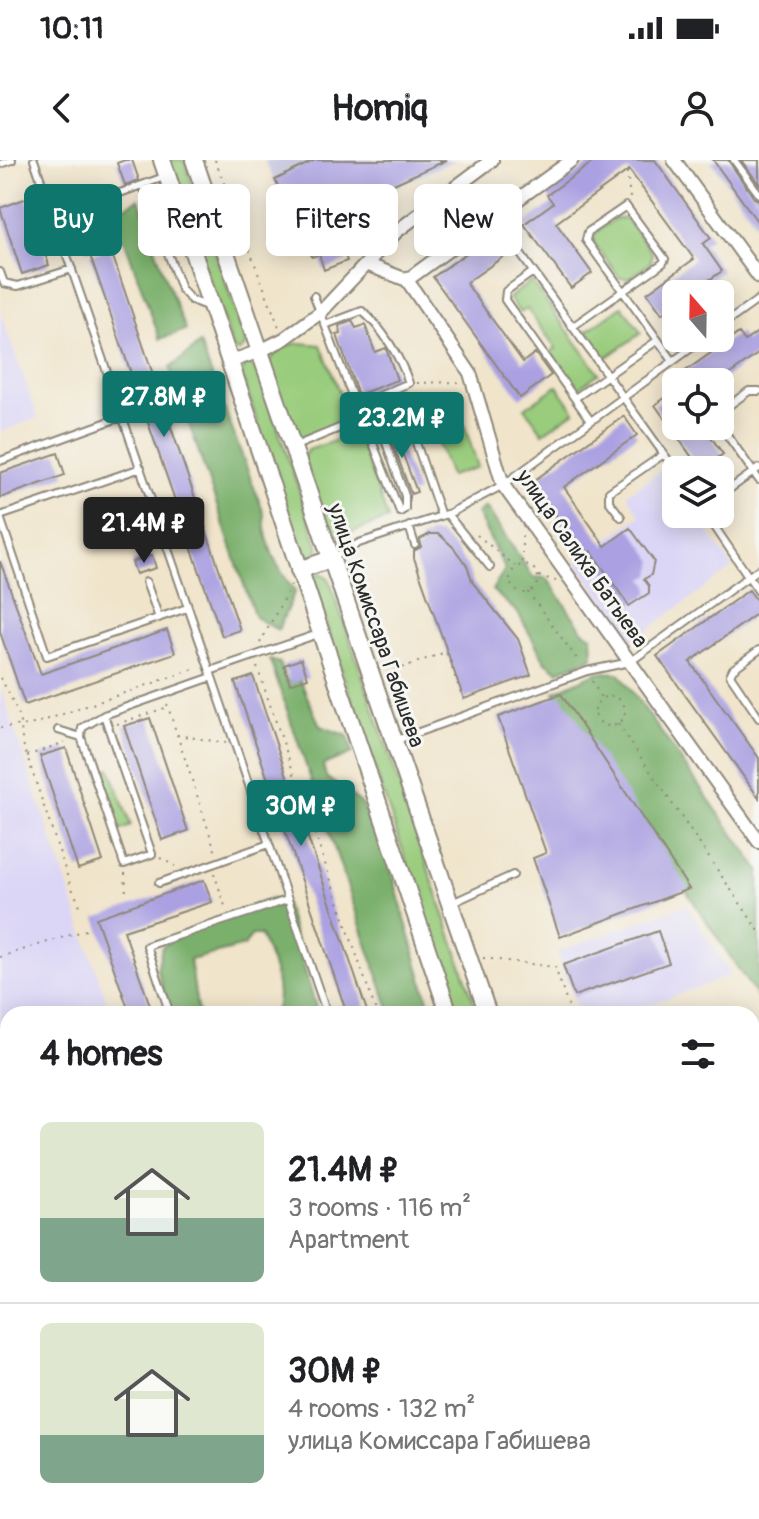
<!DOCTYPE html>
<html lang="en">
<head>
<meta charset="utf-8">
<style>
	:root { --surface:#fff; --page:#f6f6f6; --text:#202124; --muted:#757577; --line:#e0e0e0; --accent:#0f766e }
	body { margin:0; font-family:Pangolin,sans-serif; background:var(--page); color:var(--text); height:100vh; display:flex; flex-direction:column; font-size:30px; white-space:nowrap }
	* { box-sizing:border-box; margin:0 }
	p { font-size:26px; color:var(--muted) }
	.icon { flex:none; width:44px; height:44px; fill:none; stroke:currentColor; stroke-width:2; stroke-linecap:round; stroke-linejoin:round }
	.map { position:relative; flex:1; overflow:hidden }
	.drawer { position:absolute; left:0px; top:846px; width:760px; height:514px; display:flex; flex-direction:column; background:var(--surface); border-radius:24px 24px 0 0; box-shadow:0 4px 20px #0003 }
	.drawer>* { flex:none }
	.top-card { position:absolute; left:24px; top:24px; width:712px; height:72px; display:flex; gap:16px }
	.needle { width:52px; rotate:340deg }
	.fabs { position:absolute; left:662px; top:120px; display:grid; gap:16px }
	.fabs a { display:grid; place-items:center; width:72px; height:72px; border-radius:12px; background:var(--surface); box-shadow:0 4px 20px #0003; font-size:40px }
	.price { position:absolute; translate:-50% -68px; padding:0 18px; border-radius:8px; background:var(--accent); color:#fff; font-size:26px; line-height:52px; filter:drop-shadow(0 2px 4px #0008) }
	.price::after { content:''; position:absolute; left:50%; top:48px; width:24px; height:18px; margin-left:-12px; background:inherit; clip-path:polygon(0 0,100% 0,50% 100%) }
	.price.selected { background:#222; color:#fff }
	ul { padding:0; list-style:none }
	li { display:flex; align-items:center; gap:24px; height:200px; padding:0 40px }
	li+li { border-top:2px solid var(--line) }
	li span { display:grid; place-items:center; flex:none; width:224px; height:160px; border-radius:12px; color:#555 }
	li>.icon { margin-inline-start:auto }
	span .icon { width:96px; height:96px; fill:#fffc; stroke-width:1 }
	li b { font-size:34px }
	h2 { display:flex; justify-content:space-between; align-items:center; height:96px; padding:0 40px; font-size:34px }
	.tag { padding:0 28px; border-radius:12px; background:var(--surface); box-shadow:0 4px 20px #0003; font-size:28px; line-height:72px }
	.tag.selected { background:var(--accent); color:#fff }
	.status { display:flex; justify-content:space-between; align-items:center; height:56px; padding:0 40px; background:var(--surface); direction:ltr }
	.status svg { height:22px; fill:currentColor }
	header { display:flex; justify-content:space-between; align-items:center; height:104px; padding:0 40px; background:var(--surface); font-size:36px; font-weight:700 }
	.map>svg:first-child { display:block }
	.built { fill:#dcd6f6 }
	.industrial { fill:#c2c2dc }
	.green { fill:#99cc7c; stroke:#627c54; stroke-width:2 }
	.forest { fill:#7ab06c; stroke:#526e4c; stroke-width:2 }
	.building { fill:#aba1e2 }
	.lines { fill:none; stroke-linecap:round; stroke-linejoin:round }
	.service-casing { stroke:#8e887a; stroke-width:10 }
	.minor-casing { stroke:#8e887a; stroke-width:16 }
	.tertiary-casing { stroke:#8e887a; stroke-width:20 }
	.path { stroke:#8e887a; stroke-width:2; stroke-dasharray:2 6; stroke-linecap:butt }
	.service { stroke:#fff; stroke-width:6 }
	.minor { stroke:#fff; stroke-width:12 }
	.tertiary { stroke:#fff; stroke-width:16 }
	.labels { text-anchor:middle; stroke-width:6; stroke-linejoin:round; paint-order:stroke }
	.street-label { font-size:22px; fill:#2b2b2b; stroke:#f6f6f2 }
</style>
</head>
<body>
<div class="status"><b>10:11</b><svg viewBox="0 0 49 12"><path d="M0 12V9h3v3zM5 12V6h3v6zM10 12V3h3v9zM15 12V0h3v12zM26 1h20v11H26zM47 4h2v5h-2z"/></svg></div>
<header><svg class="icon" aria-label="back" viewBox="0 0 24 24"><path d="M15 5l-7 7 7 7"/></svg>Homiq<svg class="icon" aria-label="person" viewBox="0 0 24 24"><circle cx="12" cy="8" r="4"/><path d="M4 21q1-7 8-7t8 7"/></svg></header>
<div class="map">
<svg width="759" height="1359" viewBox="0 0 759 1359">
	<rect width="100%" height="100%" fill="#f6f6f2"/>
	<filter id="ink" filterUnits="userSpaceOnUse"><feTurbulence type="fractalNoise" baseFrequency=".0125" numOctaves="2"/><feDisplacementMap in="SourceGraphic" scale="16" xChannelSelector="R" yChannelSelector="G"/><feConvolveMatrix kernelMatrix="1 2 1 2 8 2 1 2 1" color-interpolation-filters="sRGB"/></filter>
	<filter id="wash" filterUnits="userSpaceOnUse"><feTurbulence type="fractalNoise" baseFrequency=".006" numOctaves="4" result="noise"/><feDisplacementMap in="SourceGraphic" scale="32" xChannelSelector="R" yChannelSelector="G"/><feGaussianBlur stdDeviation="1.8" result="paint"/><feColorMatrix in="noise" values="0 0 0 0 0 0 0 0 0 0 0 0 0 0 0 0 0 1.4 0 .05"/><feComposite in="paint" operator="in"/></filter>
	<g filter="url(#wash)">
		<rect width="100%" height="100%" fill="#f0e4ca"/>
		<path class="built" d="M 0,152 L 38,258 L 0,272 Z
			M 664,309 L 676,326 L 676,354 L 695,354 L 733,407 L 633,481 L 575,402 L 640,356 L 627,334 Z
			M 0,527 L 111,854 L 8,854 L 8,1026 L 0,1029 Z
			M 686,745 L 731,815 L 625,854 L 579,854 L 557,792 Z"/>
		<path class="industrial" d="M 264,0 L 456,0 L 297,70 Z
			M 710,0 L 759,0 L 759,69 Z"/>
		<path class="green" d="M 166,0 L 184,0 L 245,180 L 245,186 L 240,191 L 234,190 Z
			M 616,58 L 626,59 L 652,93 L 651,102 L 630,118 L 620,118 L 594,83 L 594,74 Z
			M 531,121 L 599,213 L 576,230 L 549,194 L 556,188 L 527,149 L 520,153 L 509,138 Z
			M 622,146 L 641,173 L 605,198 L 586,172 Z
			M 300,183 L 321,185 L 350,260 L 302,278 L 293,272 L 269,201 L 283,186 Z
			M 250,205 L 258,211 L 318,385 L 318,392 L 313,396 L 306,396 L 301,391 L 241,213 L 245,206 Z
			M 557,226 L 575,251 L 543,273 L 525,248 Z
			M 462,258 L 478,307 L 450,316 L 432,267 Z
			M 357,273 L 388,359 L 339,377 L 330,373 L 303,296 L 308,290 Z
			M 321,413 L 329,419 L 478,854 L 458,854 L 313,425 L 314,417 Z
			M 110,608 L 131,666 L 119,671 L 99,612 Z
			M 8,1344 L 8,1352 L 164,1352 L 167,1359 L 0,1359 L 0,1347 Z"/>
		<path class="forest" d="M 139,39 L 166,120 L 186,170 L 160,179 L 124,79 L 87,89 L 78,65 L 112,54 Z
			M 200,184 L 264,354 C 265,385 276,407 295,431 L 278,470 L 255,457 L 170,208 Z
			M 486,347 L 533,417 L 547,418 L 583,471 L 592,476 L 593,497 L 558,511 L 545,501 L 518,453 L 492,430 L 505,409 L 477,353 Z
			M 270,500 L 280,503 L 287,522 L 300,520 L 320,566 L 348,576 L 352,593 L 323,605 L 326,617 L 361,643 L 369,664 L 380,671 L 432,854 L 391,854 Z
			M 598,512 L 619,513 L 759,710 L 759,840 L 554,532 Z
			M 272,739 L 284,741 L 318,854 L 274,854 C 285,829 270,799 260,775 L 252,775 L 244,786 L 190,800 L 198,854 L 172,854 L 157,810 L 162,787 L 196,767 Z
			M 0,1072 L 8,1095 L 8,1262 L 0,1245 Z
			M 759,1130 L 759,1296 L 752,1300 L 752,1131 Z"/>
		<g id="blocks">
			<path class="building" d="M 125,0 L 132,0 L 139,20 L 125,25 L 117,3 Z
				M 315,0 L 447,0 L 329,53 L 347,101 L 324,110 L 319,94 L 312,97 L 308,86 L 315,83 L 308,63 L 301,66 L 289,40 L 286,42 L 275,20 Z
				M 596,0 L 655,0 L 711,78 L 703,84 L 722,111 L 689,134 L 676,134 L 676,143 L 662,154 L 647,133 L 694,99 L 629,10 L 556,63 L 592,113 L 571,128 L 524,64 L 553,43 L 547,35 Z
				M 713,0 L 728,0 L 754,38 L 759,40 L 759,64 Z
				M 741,0 L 759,0 L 759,24 Z
				M 27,38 L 49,105 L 22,114 L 0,48 Z
				M 493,74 L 507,94 L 466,123 L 523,202 L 535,193 L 551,215 L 520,238 L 433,117 Z
				M 110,88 L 240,470 L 222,476 L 90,95 Z
				M 352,161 L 356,168 L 365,165 L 375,192 L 386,188 L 397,220 L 358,235 L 337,175 L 341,174 L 339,166 Z
				M 759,171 L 759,193 L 719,222 L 670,222 L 739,173 L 745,181 Z
				M 676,230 L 676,266 L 703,266 L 723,294 L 701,310 L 655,245 Z
				M 624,256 L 637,275 L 564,327 L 605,386 L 630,368 L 654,401 L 651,415 L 644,419 L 649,426 L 649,433 L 629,446 L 591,391 L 584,395 L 532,322 Z
				M 391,263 L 417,332 L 411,334 L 386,264 Z
				M 58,293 L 65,315 L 0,338 L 0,313 Z
				M 430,374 L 439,374 L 453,387 L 467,406 L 473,423 L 518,479 L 531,515 L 464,539 L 414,398 L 414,391 L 421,387 L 420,379 Z
				M 152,395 L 156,408 L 136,414 L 132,402 Z
				M 0,401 L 41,514 L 167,470 L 175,493 L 25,545 L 0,472 Z
				M 749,430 L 759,444 L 759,452 L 690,502 L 759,598 L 759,638 L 657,496 Z
				M 301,499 L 308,518 L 290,524 L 284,505 Z
				M 253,516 L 368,854 L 347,854 L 235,522 Z
				M 561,534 L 689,729 L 560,777 L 533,698 L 546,693 L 498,557 Z
				M 150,558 L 188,671 L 162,680 L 124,566 Z
				M 66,588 L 103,701 L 78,709 L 40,596 Z
				M 204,720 L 212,742 L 124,771 L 153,854 L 130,854 L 96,758 Z
				M 658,771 L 669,803 L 574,836 L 563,805 Z"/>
		</g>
	</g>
	<g filter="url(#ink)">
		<use href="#blocks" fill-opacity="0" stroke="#8e887a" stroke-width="2"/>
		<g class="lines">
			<g class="service-casing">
				<path id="service" d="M 34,0 L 210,511 L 321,473
					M 734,0 L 759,34
					M 0,4 L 12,0
					M 143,25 L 181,129 L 191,140 L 209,147
					M 54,57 L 164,17
					M 494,57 L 676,311
					M 0,112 L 4,123 L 18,126 L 72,109
					M 533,112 L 506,131 L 505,140 L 590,260
					M 314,136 L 356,246 L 409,223 C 401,199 382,167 362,151 L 325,165
					M 572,167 L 663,103 L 665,99 L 626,46 L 588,72 L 586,80 L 673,201
					M 720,167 L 759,139
					M 575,238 L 658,180
					M 720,252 L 749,231 L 759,231
					M 363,258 L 400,352 L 405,349 L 405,336 L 378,260 L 400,255 L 411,268 L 441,356
					M 720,265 L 759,320
					M 293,287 L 403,242 L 408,243 L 412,253 L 411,267
					M 0,301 L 124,256
					M 720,336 L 759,308
					M 447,354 L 490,407
					M 706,354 L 759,432
					M 0,356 L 141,308
					M 0,357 L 47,496 L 187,448
					M 621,357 L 609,341 L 609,332 L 664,294
					M 409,366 L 415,385
					M 332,398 L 359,383 L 450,353 L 503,325 L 705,178
					M 146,422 L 159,458
					M 759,490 L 733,509 L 730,515 L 759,558
					M 212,517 L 327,854
					M 104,555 L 82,568 L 81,577 L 124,704 L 152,694 L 104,555 L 212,517 L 210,511
					M 58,570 L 81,577
					M 397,580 L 587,511 L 630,502 L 759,409
					M 159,723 L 269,684
					M 452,743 L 513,715
					M 170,854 L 147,786 L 287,740
					M 752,888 L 759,897
					M 5,1013 L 8,1021
					M 752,1021 L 759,1018
					M 752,1313 L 759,1309
					M 537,1352 L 539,1359"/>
			</g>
			<g class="minor-casing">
				<path id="minor" d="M 674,0 L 759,117
					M 366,104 L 407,120 L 470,213 L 503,325 L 759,682
					M 407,120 L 572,0
					M 229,202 L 260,191 L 284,179 L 321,152 L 397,71 L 492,0
					M 0,1346 L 8,1344
					M 380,1359 L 400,1352"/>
			</g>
			<g class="tertiary-casing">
				<path id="tertiary" d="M 162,0 L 449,854
					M 194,0 L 488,854
					M 299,410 L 331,399
					M 752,1107 L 759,1106
					M 619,1352 L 620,1359
					M 654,1352 L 656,1359"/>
			</g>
			<path class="path" d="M 215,0 L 279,167
				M 627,12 L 630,38
				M 417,223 L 458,222
				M 477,375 L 515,406
				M 522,402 L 522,372
				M510 419a14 14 0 1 1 28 0a14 14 0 1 1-28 0Z
				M 539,416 L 556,421
				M 528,432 L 580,503
				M 260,483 L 291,425
				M 257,507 L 377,854
				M 387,513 L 446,492 L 465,544
				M 0,518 C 12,537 22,557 22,581 L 70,724 L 82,750
				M 592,521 L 601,538
				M595 551a15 15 0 1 1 30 0a15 15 0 1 1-30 0Z
				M 167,544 L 216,693
				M 117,564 L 168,547
				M 618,564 L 759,771
				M 0,568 L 34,564 L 197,508
				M 177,575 L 226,583
				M 27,596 L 65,582
				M 160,698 L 175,706
				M 125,713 L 126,735
				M 214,713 L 226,749
				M 0,797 L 89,769
				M 483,798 L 555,807 L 568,846 L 561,854
				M 0,1038 L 8,1036
				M 0,1056 L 8,1078
				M 752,1078 L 759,1077
				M 752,1124 L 759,1124
				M 0,1323 L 8,1320
				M 452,1359 L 473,1352"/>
			<use href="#service" class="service"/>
			<use href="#minor" class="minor"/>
			<use href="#tertiary" class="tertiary"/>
		</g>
	</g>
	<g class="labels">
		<g class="street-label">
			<text transform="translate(583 398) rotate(55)" y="8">улица Салиха Батыева</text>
			<text transform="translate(377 465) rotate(71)" y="8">улица Комиссара Габишева</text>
		</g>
	</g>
</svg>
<div class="fabs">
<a><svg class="needle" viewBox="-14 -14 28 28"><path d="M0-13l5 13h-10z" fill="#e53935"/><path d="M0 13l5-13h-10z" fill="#757577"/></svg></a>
<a><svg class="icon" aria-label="locate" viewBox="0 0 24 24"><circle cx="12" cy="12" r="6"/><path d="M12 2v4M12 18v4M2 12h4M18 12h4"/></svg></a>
<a><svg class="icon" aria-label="layers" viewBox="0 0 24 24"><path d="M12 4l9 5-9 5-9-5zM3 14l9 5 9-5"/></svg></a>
</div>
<b class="price" style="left:164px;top:279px">27.8M ₽</b>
<b class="price" style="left:402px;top:300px">23.2M ₽</b>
<b class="price selected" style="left:144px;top:405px">21.4M ₽</b>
<b class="price" style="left:301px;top:688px">30M ₽</b>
<div class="top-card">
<a class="tag selected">Buy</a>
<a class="tag">Rent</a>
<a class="tag">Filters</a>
<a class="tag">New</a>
</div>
<section class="drawer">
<h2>4 homes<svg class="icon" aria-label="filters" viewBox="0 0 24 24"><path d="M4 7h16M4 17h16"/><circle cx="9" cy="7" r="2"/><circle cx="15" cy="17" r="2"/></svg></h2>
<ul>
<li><span style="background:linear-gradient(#dfe7d0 60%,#7fa58c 0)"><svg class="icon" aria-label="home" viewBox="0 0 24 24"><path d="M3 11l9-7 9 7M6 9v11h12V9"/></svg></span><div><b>21.4M ₽</b><p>3 rooms · 116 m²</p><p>Apartment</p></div></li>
<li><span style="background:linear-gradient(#dfe7d0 70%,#7fa58c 0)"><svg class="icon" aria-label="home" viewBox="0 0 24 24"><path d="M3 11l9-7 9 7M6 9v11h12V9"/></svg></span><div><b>30M ₽</b><p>4 rooms · 132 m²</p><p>улица Комиссара Габишева</p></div></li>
</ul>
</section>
</div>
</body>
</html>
